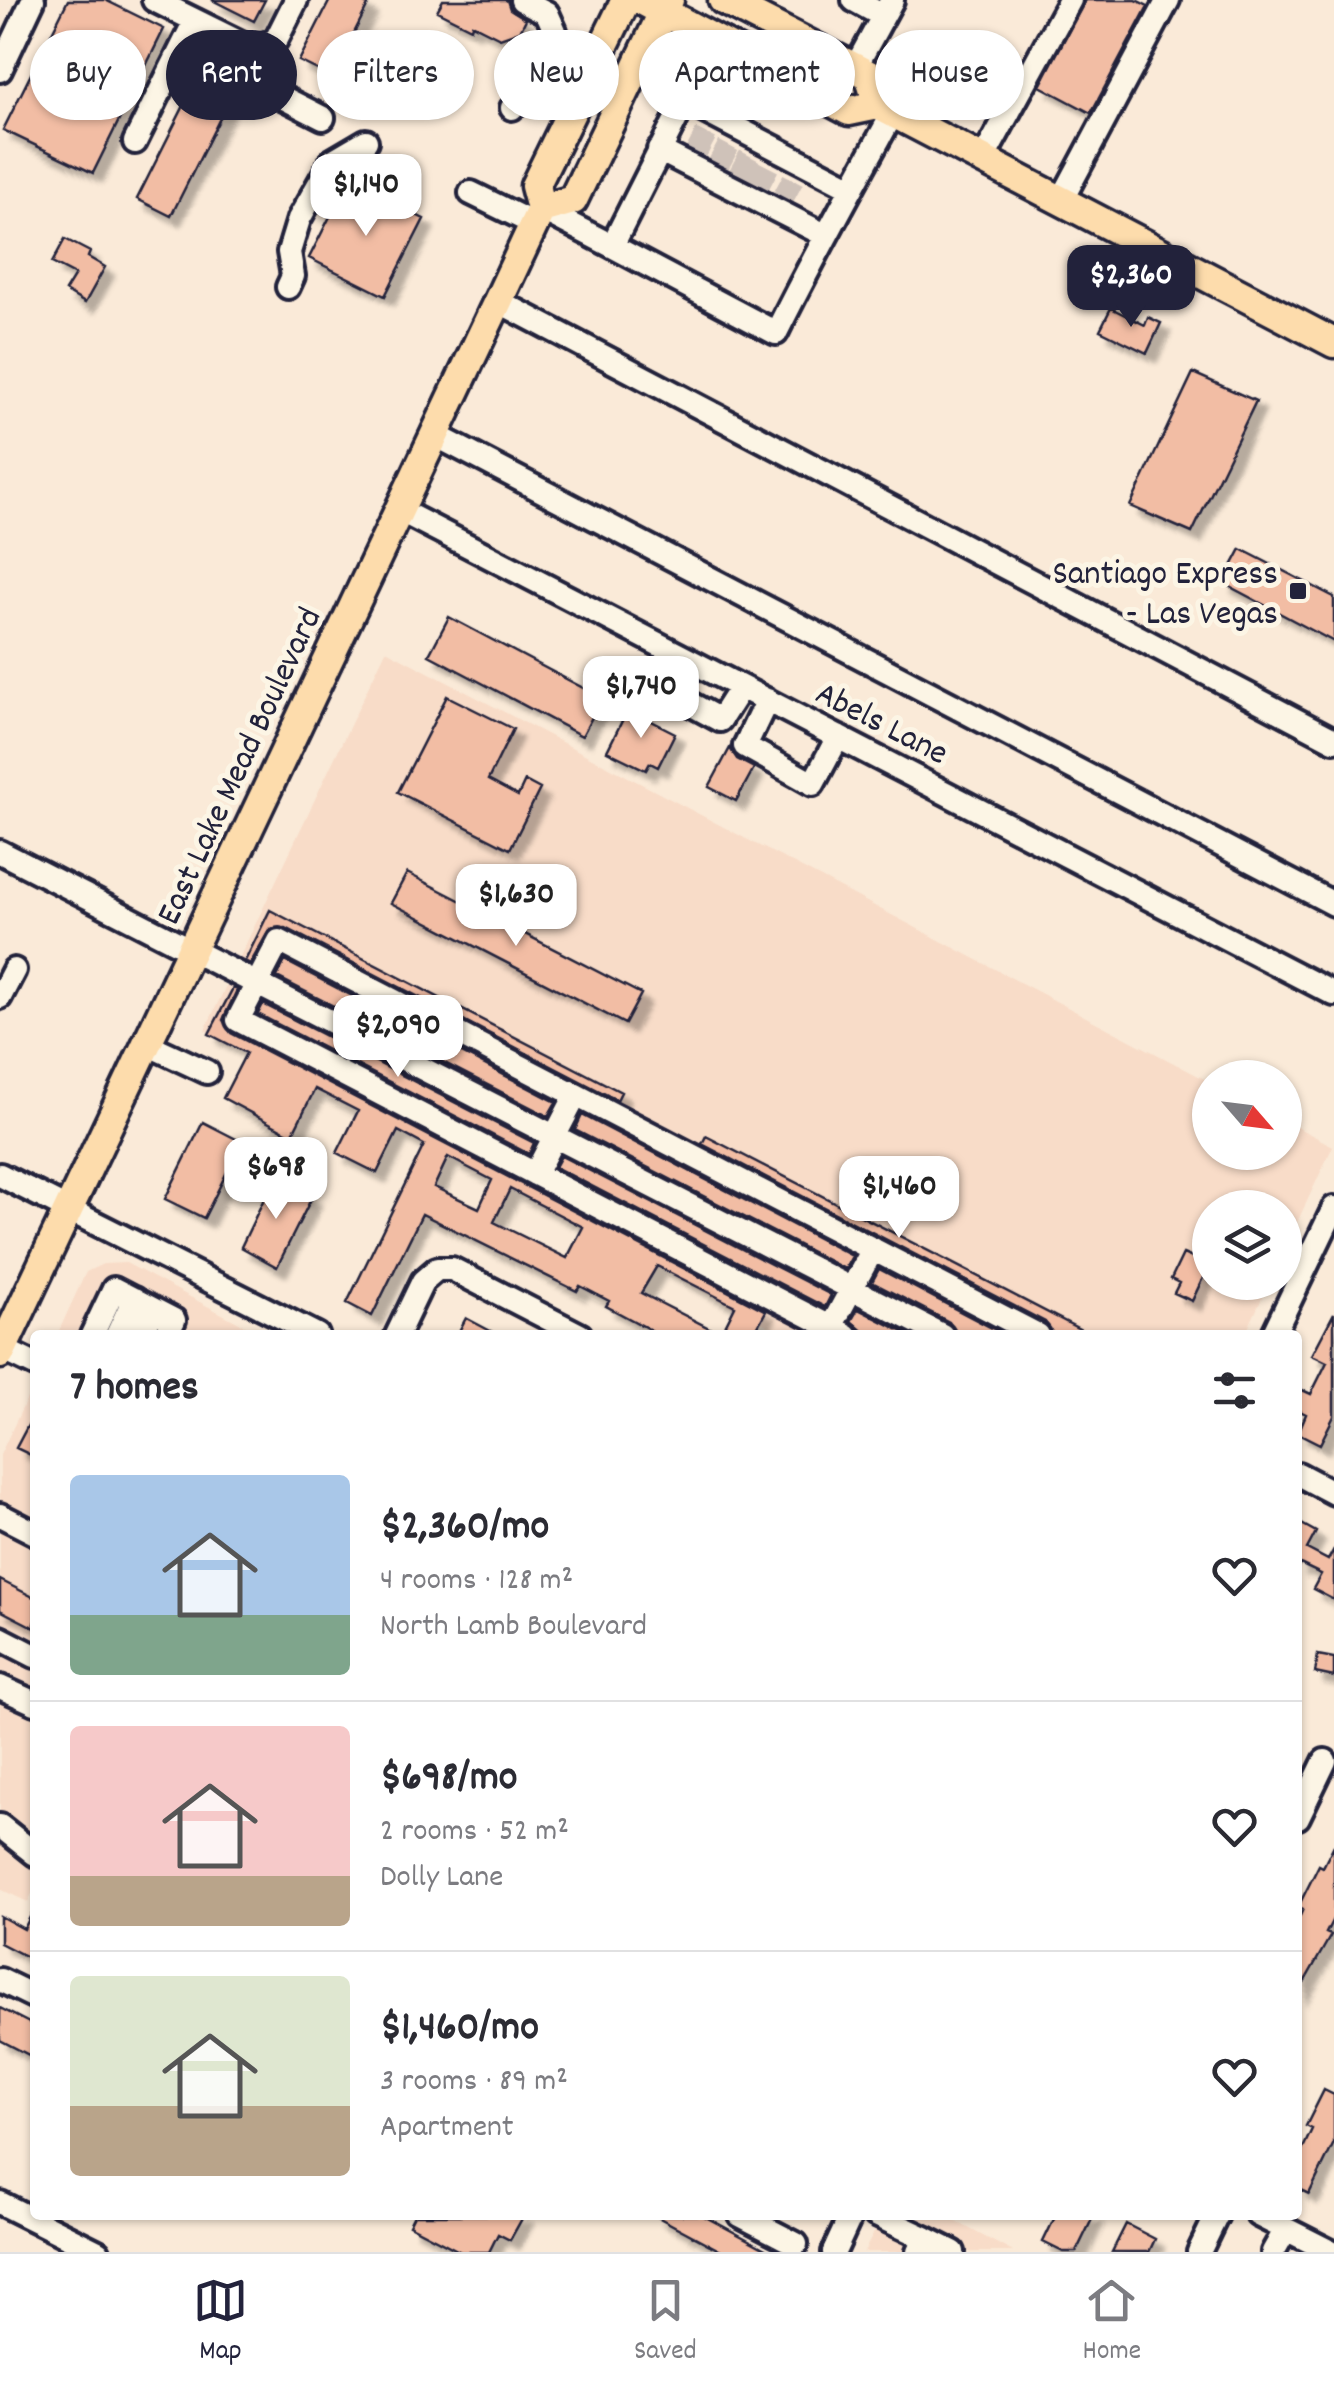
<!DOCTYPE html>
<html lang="en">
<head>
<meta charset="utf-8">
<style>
	:root { --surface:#fff; --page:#f2f2f3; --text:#2b2b33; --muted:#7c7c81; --line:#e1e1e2; --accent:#22223b }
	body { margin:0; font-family:Dekko,sans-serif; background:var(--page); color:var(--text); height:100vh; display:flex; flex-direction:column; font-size:38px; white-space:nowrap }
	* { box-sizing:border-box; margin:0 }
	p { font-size:32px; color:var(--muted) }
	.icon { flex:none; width:55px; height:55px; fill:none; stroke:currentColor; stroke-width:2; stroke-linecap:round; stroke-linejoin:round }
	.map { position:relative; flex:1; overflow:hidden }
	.sheet { position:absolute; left:30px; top:1330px; width:1272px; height:890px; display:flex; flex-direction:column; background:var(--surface); border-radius:10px; box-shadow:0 2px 8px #0004 }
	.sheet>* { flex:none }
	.hud { position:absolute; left:30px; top:30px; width:1275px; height:90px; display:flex; gap:20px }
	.needle { width:65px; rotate:118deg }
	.controls { position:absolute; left:1192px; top:1060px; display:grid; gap:20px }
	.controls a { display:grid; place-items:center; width:110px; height:110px; border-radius:50%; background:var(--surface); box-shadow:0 2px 8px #0004; font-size:50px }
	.price { position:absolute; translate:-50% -85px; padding:0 22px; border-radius:20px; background:#fff; color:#222; font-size:32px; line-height:65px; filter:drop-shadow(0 2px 5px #0008) }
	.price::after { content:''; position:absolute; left:50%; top:60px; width:30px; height:22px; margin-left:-15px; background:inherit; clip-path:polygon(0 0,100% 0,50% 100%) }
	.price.current { background:var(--accent); color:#fff }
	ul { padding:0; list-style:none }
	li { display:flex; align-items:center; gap:30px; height:250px; padding:0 40px }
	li+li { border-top:2px solid var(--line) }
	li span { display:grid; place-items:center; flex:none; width:280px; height:200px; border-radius:10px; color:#555 }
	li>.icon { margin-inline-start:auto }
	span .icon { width:120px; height:120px; fill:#fffc; stroke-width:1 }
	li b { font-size:42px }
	h2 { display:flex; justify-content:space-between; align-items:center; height:120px; padding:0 40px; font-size:42px }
	.tag { padding:0 35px; border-radius:45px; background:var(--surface); box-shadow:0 2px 8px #0004; font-size:35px; line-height:90px }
	.tag.current { background:var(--accent); color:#fff }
	.menu { display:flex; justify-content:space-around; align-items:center; height:140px; border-top:2px solid var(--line); background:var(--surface); font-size:28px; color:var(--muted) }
	.menu a { display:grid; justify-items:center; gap:5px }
	.menu .current { color:var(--accent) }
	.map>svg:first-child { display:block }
	.built { fill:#f8dcc8 }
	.building { fill:#f2bda4; stroke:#22223b; stroke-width:2.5; fill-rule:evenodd; filter:url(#shadow) }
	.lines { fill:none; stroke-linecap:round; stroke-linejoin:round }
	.minor-tunnel { stroke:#cfc2b9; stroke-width:22; stroke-dasharray:22 11; stroke-linecap:butt }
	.minor-casing { stroke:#22223b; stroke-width:30 }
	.major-casing { stroke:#22223b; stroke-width:35 }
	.minor { stroke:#fcf5e5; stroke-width:22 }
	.major { stroke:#fddcac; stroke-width:28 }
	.poi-dot { fill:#22223b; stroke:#fcf5e5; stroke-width:4 }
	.labels { text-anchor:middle; stroke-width:10; stroke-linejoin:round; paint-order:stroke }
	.poi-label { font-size:35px; fill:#22223b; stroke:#fcf5e5; text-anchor:end }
	.street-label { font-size:35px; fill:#22223b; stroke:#fcf5e5 }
</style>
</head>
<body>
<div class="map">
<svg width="1334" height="2252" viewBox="0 0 1334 2252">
	<defs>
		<filter id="shadow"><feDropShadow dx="9" dy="9" stdDeviation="2.5" flood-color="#0004"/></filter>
	</defs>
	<rect width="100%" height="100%" fill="#faead8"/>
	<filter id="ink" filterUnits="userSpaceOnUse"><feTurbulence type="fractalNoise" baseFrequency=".01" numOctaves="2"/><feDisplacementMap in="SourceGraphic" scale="20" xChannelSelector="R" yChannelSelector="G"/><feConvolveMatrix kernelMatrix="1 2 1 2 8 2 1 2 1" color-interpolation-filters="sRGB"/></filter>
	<g filter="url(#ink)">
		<path class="built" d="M 386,650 L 1210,1082 L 1210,1152 L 1285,1152 L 1285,1121 L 1333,1146 L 1285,1248 L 1285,1208 L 1210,1208 L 1210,1282 L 1269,1283 L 1245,1335 L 786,1335 L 205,1030 Z
			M 126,1263 L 262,1335 L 57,1335 L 86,1272 L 103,1264 Z
			M 35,1381 L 35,1887 L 28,1902 L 0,1889 L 0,1455 Z
			M 883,2215 L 944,2215 L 1013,2252 L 864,2252 Z"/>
		<path class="building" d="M 68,0 L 105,0 L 164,29 L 93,173 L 3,130 Z
			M 212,0 L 265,0 L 254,21 Z
			M 330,0 L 358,0 L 368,5 L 332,77 L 299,61 Z
			M 443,0 L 507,0 L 510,9 L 526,19 L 520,31 L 500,38 L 472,24 L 471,28 L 437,11 Z
			M 1085,0 L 1136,0 L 1148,6 L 1091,113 L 1040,86 Z
			M 209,56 L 243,72 L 171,216 L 137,199 Z
			M 348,181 L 424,219 L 385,296 L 309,258 Z
			M 65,239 L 90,252 L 88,257 L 105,267 L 85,303 L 65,291 L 75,275 L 52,263 Z
			M 1111,308 L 1145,325 L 1148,317 L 1161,323 L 1147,353 L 1100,330 Z
			M 1193,373 L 1256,401 L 1192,533 L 1130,506 Z
			M 1241,549 L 1334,597 L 1334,642 L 1223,583 Z
			M 449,617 L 602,698 L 582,736 L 429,655 Z
			M 447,696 L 513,729 L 488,780 L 518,796 L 525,781 L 540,789 L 510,849 L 398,792 Z
			M 628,709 L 675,733 L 658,767 L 650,763 L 646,770 L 607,751 Z
			M 730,748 L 737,759 L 754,768 L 736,801 L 709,787 Z
			M 407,873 L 641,994 L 625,1024 L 391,903 Z
			M 270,910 L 621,1092 L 617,1100 L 286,928 L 270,929 L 250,964 L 245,961 Z
			M 285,961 L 556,1102 L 548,1116 L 277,977 Z
			M 233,988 L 237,990 L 223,1020 L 231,1033 L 766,1311 L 753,1335 L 660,1335 L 606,1306 L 609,1301 L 580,1286 L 577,1291 L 422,1214 L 372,1316 L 347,1303 L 424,1145 L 398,1131 L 377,1173 L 337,1153 L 358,1111 L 315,1089 L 292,1135 L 223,1098 L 246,1053 L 209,1034 ZM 448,1157 L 492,1180 L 479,1208 L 434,1187 ZM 510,1189 L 583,1227 L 567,1258 L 494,1222 ZM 657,1266 L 735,1306 L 721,1334 L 641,1293 Z
			M 263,1004 L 534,1143 L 529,1154 L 258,1014 Z
			M 582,1115 L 852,1256 L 845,1269 L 575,1130 Z
			M 203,1122 L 242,1142 L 204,1218 L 165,1199 Z
			M 706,1136 L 1091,1335 L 1053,1335 L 1045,1322 L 702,1144 Z
			M 561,1156 L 831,1295 L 825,1307 L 555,1167 Z
			M 274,1178 L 312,1197 L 277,1267 L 241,1247 Z
			M 1183,1254 L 1209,1265 L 1192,1301 L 1174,1293 L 1179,1283 L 1171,1279 Z
			M 879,1269 L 1005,1335 L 957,1335 L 949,1322 L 872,1282 Z
			M 858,1309 L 909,1335 L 867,1335 L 851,1321 Z
			M 1334,1313 L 1334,1416 L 1320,1444 L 1298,1433 L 1306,1414 L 1298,1410 L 1298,1388 L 1311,1394 L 1327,1362 L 1312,1355 Z
			M 466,1318 L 498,1335 L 457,1335 Z
			M 35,1412 L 35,1457 L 16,1448 Z
			M 1298,1522 L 1316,1532 L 1307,1549 L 1328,1560 L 1334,1549 L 1334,1600 L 1313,1589 L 1321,1574 L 1300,1564 L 1298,1568 Z
			M 0,1580 L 35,1598 L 35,1628 L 0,1610 Z
			M 1318,1655 L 1334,1658 L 1334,1677 L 1315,1673 Z
			M 1334,1845 L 1334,1917 L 1326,1933 L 1331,1935 L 1298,1993 L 1298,1920 L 1303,1909 L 1298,1907 L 1319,1865 L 1323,1867 Z
			M 35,1907 L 35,1961 L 0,1943 L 0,1916 L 24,1929 Z
			M 0,2008 L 35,2026 L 35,2048 L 31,2056 L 0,2040 Z
			M 1324,2090 L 1334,2095 L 1334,2143 L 1309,2194 L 1298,2189 L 1298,2159 L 1312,2129 L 1306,2126 Z
			M 414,2215 L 524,2215 L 510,2240 L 498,2234 L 489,2252 L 461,2252 L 409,2225 Z
			M 654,2215 L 702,2215 L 771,2252 L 723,2252 Z
			M 1056,2215 L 1094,2215 L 1076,2252 L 1063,2252 L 1043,2242 Z
			M 1126,2224 L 1155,2239 L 1149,2252 L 1112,2252 Z"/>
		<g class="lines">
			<path class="minor-tunnel" d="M 696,153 L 707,132
				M 718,165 L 730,143
				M 739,175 L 750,155
				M 758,186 L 769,165
				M 783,198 L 793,179"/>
			<g class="minor-casing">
				<path id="minor" d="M 154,0 L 253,49 L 276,40 L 296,0
					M 854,0 L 883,16
					M 264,45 L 272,92 L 323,118
					M 855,68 L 892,0
					M 0,70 L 33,0
					M 528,92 C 528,72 535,56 553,47
					M 512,108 L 528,92 L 542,86 L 555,61 L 555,31 L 547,13 L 522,0
					M 135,142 L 195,21
					M 659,150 L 825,235
					M 982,161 L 1070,0
					M 852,188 L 685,101 L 612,246 L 776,333 C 813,258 853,186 893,113
					M 471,193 L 534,224
					M 1061,201 L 1168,0
					M 541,209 L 612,246
					M 288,287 L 293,276 L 289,252 L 299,219 L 332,161 L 366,141
					M 498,301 L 1334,740
					M 435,435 L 1334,904
					M 399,510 L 1334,994
					M 641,677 L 720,720 L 741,687
					M 767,700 L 745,746 L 813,784 L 838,737
					M 0,852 L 942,1335
					M 0,997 L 14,970
					M 147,1044 L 207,1072
					M 535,1174 L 576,1095
					M 0,1175 L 317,1335
					M 831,1327 L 873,1249
					M 92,1335 L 114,1289 L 174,1320 L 166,1335
					M 117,1335 L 134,1299
					M 140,1335 L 154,1310
					M 397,1335 L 423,1281 L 437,1269 L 452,1269 L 580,1335
					M 846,1335 L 238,1020 L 279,941 L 1038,1335
					M 1273,1335 L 1334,1208
					M 2,1349 L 35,1365
					M 1298,1474 L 1334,1493
					M 0,1515 L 35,1533
					M 0,1638 L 35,1656
					M 0,1687 L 35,1703
					M 1298,1817 L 1325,1761
					M 0,1826 L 35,1854
					M 0,1980 L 35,1997
					M 0,2203 L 98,2252
					M 740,2215 L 796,2244
					M 876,2215 L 925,2238 L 918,2252
					M 1258,2215 L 1331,2252
					M 925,2238 L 953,2252
					M 834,2252 L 851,2215
					M 1199,2252 L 1217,2215
					M 1273,2252 L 1286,2229"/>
			</g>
			<g class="major-casing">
				<path id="major" d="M 641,0 L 849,111 L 878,105 L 1334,343
					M 723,0 L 869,75 L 878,105
					M 541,209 L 573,200 L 669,0
					M 0,1354 L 498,301 L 541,209 L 535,186 L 626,0"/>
			</g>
			<use href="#minor" class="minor"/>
			<use href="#major" class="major"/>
		</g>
	</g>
	<rect class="poi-dot" x="1288" y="581" width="20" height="20" rx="5"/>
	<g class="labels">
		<g class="poi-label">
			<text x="1278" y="583">Santiago Express<tspan x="1278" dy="40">- Las Vegas</tspan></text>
		</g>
		<g class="street-label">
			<text transform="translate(883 721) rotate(27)" y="12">Abels Lane</text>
			<text transform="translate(237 765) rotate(-65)" y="12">East Lake Mead Boulevard</text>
		</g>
	</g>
</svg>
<div class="controls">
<a><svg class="needle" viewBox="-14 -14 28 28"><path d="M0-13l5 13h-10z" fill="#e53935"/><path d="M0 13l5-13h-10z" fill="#7c7c81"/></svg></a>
<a><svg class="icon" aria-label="layers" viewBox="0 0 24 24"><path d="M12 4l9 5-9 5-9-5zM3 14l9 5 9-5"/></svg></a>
</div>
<b class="price" style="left:366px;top:239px">$1,140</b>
<b class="price current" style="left:1131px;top:330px">$2,360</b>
<b class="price" style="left:641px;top:741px">$1,740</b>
<b class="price" style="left:516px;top:949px">$1,630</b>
<b class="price" style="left:398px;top:1080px">$2,090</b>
<b class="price" style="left:276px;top:1222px">$698</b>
<b class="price" style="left:899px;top:1241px">$1,460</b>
<div class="hud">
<a class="tag">Buy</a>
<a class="tag current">Rent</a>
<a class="tag">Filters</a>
<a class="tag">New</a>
<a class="tag">Apartment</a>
<a class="tag">House</a>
</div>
<section class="sheet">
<h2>7 homes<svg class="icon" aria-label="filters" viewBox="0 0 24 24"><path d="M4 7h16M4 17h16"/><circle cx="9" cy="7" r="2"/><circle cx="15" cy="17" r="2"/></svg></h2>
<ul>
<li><span style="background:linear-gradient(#a9c7e8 70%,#7fa58c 0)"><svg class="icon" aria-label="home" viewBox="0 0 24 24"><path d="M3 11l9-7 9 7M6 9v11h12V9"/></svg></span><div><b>$2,360/mo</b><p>4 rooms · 128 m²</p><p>North Lamb Boulevard</p></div><svg class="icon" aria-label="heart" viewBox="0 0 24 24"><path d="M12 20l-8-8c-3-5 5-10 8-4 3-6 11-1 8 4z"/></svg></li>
<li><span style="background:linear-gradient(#f6c9c9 75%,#b9a48a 0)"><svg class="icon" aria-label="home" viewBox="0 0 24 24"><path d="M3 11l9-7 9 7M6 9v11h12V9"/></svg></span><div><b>$698/mo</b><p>2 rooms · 52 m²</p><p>Dolly Lane</p></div><svg class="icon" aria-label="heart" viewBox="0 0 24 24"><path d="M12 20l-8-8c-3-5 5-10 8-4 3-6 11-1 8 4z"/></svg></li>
<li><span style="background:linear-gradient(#dfe7d0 65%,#b9a48a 0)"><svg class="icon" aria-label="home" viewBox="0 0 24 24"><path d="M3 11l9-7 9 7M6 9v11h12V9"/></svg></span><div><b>$1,460/mo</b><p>3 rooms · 89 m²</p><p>Apartment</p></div><svg class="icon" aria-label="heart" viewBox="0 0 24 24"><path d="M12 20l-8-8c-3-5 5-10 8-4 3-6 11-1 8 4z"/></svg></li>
</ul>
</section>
</div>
<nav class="menu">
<a class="current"><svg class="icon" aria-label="map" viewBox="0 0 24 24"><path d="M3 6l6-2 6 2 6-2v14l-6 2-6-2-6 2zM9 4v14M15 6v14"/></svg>Map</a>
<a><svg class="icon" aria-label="saved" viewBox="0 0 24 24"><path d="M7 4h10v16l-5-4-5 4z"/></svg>Saved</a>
<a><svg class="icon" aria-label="home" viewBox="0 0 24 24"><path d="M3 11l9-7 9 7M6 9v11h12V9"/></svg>Home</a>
</nav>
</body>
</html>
